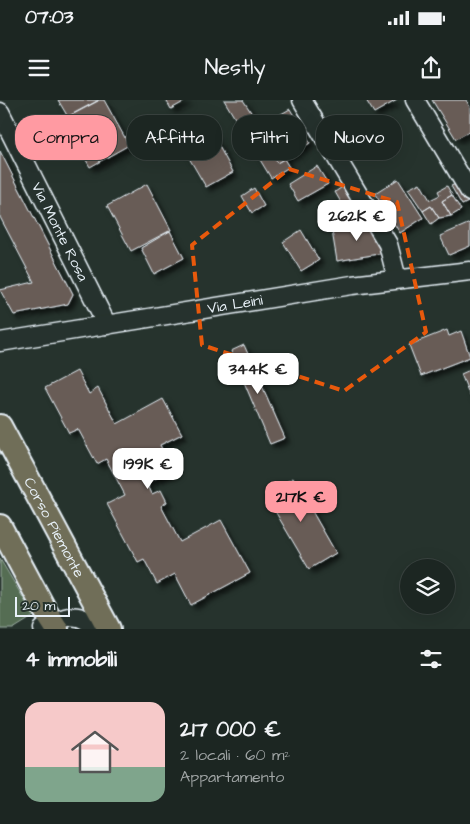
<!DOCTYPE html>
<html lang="it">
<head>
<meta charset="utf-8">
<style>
	:root { --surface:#1c2622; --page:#252e2a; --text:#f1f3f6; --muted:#a0a5a5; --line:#3a4340; --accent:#ff9aa2 }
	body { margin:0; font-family:"Architects Daughter",sans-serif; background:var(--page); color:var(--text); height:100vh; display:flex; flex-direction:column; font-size:19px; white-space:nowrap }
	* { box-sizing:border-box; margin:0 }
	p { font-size:16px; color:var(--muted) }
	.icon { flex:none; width:28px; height:28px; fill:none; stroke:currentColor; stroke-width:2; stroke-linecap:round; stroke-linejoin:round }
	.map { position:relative; height:529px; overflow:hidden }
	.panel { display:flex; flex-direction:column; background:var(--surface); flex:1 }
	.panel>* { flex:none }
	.top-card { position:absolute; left:15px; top:15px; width:440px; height:45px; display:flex; gap:10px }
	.tools { position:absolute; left:400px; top:459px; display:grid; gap:10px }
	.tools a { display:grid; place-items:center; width:55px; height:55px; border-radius:50%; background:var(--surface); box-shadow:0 5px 20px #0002,0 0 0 1px var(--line); font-size:25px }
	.scale { position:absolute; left:15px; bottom:12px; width:55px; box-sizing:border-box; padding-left:5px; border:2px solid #e8f1f8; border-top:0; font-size:14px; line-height:18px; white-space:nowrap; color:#e8f1f8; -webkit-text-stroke:4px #26332d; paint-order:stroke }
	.price { position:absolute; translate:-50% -42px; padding:0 11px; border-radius:10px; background:#fff; color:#222; font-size:16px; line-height:32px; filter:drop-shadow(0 1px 2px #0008) }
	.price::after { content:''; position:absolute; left:50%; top:30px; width:15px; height:11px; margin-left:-8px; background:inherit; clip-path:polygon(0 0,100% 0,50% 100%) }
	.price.current { background:var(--accent); color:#111 }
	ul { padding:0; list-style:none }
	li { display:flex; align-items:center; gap:15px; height:125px; padding:0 25px }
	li+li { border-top:1px solid var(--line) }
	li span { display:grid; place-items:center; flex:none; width:140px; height:100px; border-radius:15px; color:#555 }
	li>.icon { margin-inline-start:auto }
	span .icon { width:60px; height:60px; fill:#fffc; stroke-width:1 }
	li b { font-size:21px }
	h2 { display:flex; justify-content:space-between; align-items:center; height:60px; padding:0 25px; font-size:21px }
	.chip { padding:0 18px; border-radius:20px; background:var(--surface); box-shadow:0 5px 20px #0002,0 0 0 1px var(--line); font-size:18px; line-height:45px }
	.chip.current { background:var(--accent); color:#111 }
	.status { display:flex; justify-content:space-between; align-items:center; height:35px; padding:0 25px; background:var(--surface); direction:ltr }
	.status svg { height:14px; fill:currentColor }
	header { display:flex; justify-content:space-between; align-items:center; height:65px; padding:0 25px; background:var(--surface); font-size:22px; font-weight:600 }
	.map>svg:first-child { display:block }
	.garden { fill:#556d52; stroke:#9eafa5 }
	.building { fill:#685c56; stroke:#e8f1f8; filter:url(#shadow) }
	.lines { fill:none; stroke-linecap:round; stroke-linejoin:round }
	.minor-casing { stroke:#e8f1f8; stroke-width:21 }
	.major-casing { stroke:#e8f1f8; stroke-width:26 }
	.minor { stroke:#26332d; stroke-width:18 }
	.major { stroke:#706e59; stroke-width:22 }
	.marked { fill:none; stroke:#e8590c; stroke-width:4; stroke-dasharray:10 6; stroke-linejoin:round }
	.labels { text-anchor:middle; stroke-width:4; stroke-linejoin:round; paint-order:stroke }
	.street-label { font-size:15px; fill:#e8f1f8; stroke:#26332d }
</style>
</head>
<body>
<div class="status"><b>07:03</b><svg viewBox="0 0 49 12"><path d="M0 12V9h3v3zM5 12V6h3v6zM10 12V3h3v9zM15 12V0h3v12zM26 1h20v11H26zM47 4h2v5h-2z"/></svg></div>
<header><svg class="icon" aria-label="menu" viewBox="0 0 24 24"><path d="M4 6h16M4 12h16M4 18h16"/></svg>Nestly<svg class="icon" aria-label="share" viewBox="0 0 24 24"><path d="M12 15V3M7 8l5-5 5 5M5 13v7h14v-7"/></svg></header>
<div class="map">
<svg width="470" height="529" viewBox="0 0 470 529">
	<defs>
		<filter id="shadow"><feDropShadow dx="4.5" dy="4.5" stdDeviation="2.5" flood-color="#0009"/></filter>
	</defs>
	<rect width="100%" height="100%" fill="#26332d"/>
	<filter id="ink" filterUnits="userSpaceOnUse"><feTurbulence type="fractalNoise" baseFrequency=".02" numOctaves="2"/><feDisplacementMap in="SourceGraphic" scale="10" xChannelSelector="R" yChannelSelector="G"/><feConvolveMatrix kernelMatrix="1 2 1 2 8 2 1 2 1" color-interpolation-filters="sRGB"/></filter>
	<g filter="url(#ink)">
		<path class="garden" d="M 0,459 L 34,516 L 13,529 L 0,529 Z"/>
		<path class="building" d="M 58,0 L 98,0 L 98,1 L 68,17 Z
			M 104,0 L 129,45 L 90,67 L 63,19 L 99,0 Z
			M 166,0 L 187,0 L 171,9 Z
			M 224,0 L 243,0 L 260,26 L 256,28 L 277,63 L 284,59 L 289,67 L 271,78 Z
			M 366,0 L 397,0 L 374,13 Z
			M 432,0 L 466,0 L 470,7 L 470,31 L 456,39 Z
			M 290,9 L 310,43 L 277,63 L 256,28 Z
			M 210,30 L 233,72 L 206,87 L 182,46 Z
			M 0,51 L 73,194 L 68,204 L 14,215 L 0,190 L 34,182 L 0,117 Z
			M 317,66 L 328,84 L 298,101 L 288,84 Z
			M 398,79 L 423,118 L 400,133 L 375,94 Z
			M 348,83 L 360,103 L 346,111 L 335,92 Z
			M 420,83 L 430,100 L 440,95 L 438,91 L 447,86 L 452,95 L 442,101 L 451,116 L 439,118 L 431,106 L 423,111 L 408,89 Z
			M 458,83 L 470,101 L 462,105 L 451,86 Z
			M 147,84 L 171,130 L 131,151 L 107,106 Z
			M 254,88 L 264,106 L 252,113 L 242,96 Z
			M 452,95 L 461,110 L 451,116 L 442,101 Z
			M 431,106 L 439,118 L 431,124 L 423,111 Z
			M 372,123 L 384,153 L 337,161 L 332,131 Z
			M 470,123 L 470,146 L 449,155 L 440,136 Z
			M 301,130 L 319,160 L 301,171 L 283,142 Z
			M 170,131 L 184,158 L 154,174 L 141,148 Z
			M 447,230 L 449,236 L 461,231 L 470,257 L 421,276 L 409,245 Z
			M 244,245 L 285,338 L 270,344 L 231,251 Z
			M 470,270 L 470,296 L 461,274 Z
			M 77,271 L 89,294 L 98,288 L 117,324 L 163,299 L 182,334 L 160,345 L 172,370 L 147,383 L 152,394 L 161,390 L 167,402 L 161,406 L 180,442 L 221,420 L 250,473 L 191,505 L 175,474 L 157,484 L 144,459 L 138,462 L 107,404 L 125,395 L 106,359 L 97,364 L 78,329 L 69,333 L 45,288 Z
			M 293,378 L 336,453 L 309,469 L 265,394 Z"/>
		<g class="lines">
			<g class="minor-casing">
				<g id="minor">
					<path d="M 302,0 L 388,144 L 397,179"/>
					<path d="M 415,0 L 470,92"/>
					<path id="s1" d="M 0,12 L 107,225"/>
					<path id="s2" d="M 0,242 L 352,185 L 470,171"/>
					<path d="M 43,529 C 62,517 79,508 95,529"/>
				</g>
			</g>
			<g class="major-casing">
				<g id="major">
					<path id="s3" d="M 0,326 L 109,529"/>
					<path d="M 0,426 L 46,512 L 57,529"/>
				</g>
			</g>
			<use href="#minor" class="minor"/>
			<use href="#major" class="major"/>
		</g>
	</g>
	<path class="marked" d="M 289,69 L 397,102 L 426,232 L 344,291 L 202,245 L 192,145 Z"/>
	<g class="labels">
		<g class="street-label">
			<text dy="5" stroke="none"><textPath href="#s1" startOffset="134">Via Monte Rosa</textPath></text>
			<text dy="5" stroke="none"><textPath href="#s2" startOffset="238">Via Leinì</textPath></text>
			<text dy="5" stroke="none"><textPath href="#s3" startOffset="115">Corso Piemonte</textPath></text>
		</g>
	</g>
</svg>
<div class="tools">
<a><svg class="icon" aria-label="layers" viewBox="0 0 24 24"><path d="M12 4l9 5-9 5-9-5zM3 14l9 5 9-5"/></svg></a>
</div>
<div class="scale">20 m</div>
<b class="price" style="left:357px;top:142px">262K €</b>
<b class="price" style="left:258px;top:295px">344K €</b>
<b class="price" style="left:148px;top:390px">199K €</b>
<b class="price current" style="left:301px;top:423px">217K €</b>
<div class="top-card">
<a class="chip current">Compra</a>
<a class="chip">Affitta</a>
<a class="chip">Filtri</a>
<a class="chip">Nuovo</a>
</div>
</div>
<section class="panel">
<h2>4 immobili<svg class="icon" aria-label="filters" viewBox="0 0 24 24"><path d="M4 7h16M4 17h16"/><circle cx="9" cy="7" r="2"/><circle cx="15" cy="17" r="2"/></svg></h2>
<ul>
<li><span style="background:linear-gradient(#f6c9c9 65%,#7fa58c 0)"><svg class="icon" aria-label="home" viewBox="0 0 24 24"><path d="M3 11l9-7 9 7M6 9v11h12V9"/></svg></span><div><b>217 000 €</b><p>2 locali · 60 m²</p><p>Appartamento</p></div></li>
</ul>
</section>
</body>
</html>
